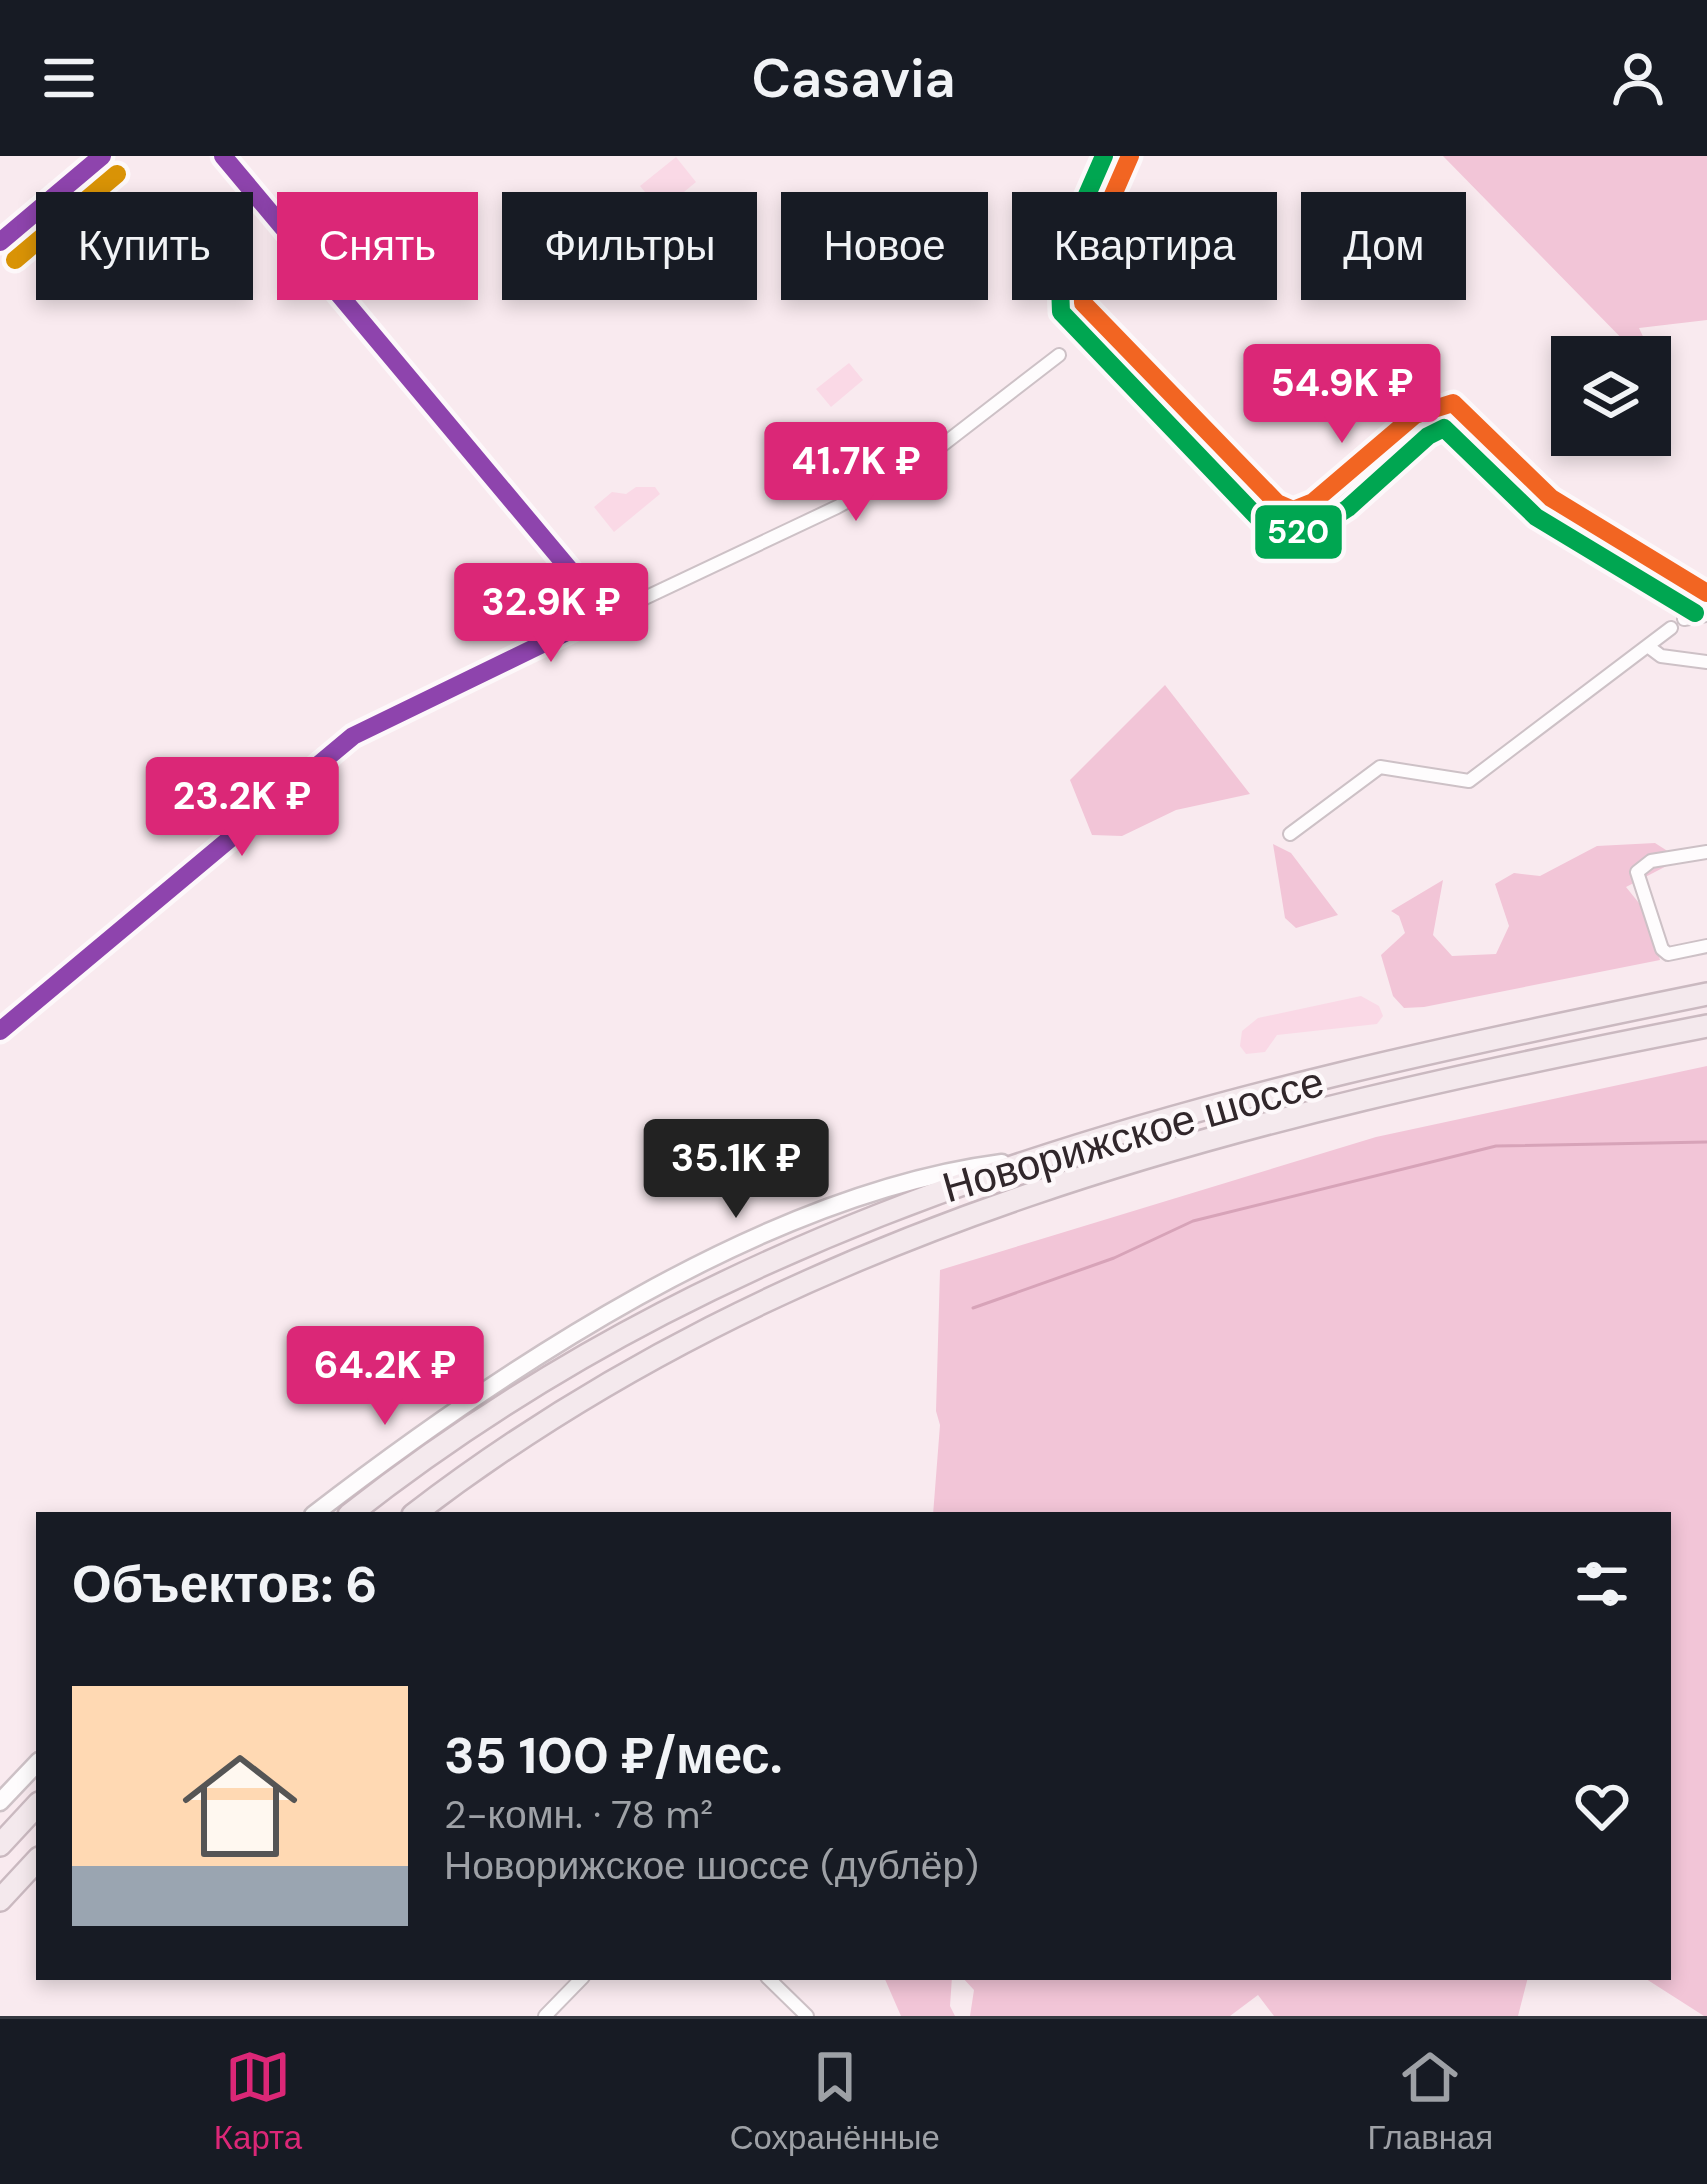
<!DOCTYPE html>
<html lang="ru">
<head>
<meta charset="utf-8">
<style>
	:root { --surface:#171b24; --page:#20242c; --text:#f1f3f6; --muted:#9ea1a6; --line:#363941; --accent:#db2777 }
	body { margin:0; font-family:"DM Sans",sans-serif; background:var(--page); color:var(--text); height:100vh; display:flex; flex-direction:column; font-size:45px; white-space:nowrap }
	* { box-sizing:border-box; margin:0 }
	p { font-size:39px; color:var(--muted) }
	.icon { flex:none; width:66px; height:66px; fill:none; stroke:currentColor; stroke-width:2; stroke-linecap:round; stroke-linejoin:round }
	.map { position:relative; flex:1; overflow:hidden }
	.drawer { position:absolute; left:36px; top:1356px; width:1635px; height:468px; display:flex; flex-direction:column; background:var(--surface); border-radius:0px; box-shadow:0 6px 18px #0003 }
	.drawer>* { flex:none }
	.top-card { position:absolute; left:36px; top:36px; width:1635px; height:108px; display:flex; gap:24px }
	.buttons { position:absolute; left:1551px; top:180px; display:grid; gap:24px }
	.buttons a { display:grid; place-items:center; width:120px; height:120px; border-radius:0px; background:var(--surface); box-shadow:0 6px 18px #0003; font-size:60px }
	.price { position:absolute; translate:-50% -102px; padding:0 27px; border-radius:12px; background:var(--accent); color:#fff; font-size:39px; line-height:78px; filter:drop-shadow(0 3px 6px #0008) }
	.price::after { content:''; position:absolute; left:50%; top:72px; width:36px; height:27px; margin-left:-18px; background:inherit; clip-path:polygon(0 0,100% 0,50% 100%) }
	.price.current { background:#222; color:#fff }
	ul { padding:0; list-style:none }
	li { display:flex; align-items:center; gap:36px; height:300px; padding:0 36px }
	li+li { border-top:3px solid var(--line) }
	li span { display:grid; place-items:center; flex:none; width:336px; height:240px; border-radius:0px; color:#555 }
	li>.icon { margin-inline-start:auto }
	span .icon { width:144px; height:144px; fill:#fffc; stroke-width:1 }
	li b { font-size:51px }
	h2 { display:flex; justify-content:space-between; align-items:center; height:144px; padding:0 36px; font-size:51px }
	.chip { padding:0 42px; border-radius:0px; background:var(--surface); box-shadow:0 6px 18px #0003; font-size:42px; line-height:108px }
	.chip.current { background:var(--accent); color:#fff }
	header { display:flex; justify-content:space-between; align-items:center; height:156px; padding:0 36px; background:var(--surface); font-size:54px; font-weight:600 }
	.dock { display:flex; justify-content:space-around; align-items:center; height:168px; border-top:3px solid var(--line); background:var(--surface); font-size:33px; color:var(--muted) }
	.dock a { display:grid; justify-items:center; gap:6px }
	.dock .current { color:var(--accent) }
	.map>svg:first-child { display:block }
	.green { fill:#fad9e6 }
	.forest { fill:#f2c5d7 }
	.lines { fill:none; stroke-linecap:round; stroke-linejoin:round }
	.stream { stroke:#d7a3b8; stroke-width:3 }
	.street-casing { stroke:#cdc1c6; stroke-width:16 }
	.secondary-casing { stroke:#cdc1c6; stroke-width:21 }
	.highway-casing { stroke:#cab9c0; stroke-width:26 }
	.street { stroke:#fefcfd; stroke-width:12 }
	.secondary { stroke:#fefcfd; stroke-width:16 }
	.highway { stroke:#f4e9ed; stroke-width:21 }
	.bus-1-casing { stroke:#fdf8fa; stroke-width:27 }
	.bus-2-casing { stroke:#fdf8fa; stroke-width:27 }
	.bus-3-casing { stroke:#fdf8fa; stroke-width:27 }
	.bus-4-casing { stroke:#fdf8fa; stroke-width:27 }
	.bus-1 { stroke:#f26522; stroke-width:18 }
	.bus-2 { stroke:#00a651; stroke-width:18 }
	.bus-3 { stroke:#8e44ad; stroke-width:18 }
	.bus-4 { stroke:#d99306; stroke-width:18 }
	.labels { text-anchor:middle; stroke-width:9; stroke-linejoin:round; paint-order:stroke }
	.street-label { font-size:42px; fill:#31272b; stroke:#fdf8fa }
	.line-badge { stroke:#fdf8fa; stroke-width:4.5 }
	.badge-label { font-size:33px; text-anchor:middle; font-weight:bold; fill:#fff }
</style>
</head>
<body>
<header><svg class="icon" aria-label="menu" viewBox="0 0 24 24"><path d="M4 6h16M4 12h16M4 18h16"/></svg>Casavia<svg class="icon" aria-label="person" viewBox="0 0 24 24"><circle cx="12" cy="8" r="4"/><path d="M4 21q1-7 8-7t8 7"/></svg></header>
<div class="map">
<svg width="1707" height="1860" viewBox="0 0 1707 1860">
	<rect width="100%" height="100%" fill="#f9eaef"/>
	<path class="green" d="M 676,1 L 696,26 L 661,55 L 640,30 Z
		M 849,207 L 863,224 L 831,251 L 816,233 Z
		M 636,331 L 655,331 L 660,338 L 614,376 L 594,351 L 612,336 L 626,338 Z
		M 1361,840 L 1379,850 L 1383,860 L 1377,868 L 1277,879 L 1265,896 L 1246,898 L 1240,890 L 1242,875 L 1258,862 Z"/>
	<path class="forest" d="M 1443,0 L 1707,0 L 1707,164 L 1639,172 L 1647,189 L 1635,196 Z
		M 1165,529 L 1250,638 L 1176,654 L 1122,680 L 1092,679 L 1070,624 Z
		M 1655,687 L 1680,703 L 1626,731 L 1647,757 L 1660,804 L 1424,851 L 1404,852 L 1393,840 L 1381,799 L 1405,777 L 1399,760 L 1391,755 L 1443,724 L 1433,779 L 1452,800 L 1496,798 L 1509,770 L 1495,728 L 1514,717 L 1540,720 L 1597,690 Z
		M 1273,688 L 1291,697 L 1338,759 L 1296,772 L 1285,762 Z
		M 1707,910 L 1707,1860 L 1704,1860 L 1643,1821 L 1668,1821 L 1668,1359 L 933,1359 L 940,1269 L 936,1255 L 940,1114 L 1376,981 Z
		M 884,1821 L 952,1821 L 950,1850 L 955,1860 L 901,1860 Z
		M 962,1821 L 1528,1821 L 1518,1860 L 1274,1860 L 1258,1839 L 1230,1860 L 970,1860 L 974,1834 Z"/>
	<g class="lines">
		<path class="stream" d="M 973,1152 L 1114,1102 L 1193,1065 L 1496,990 L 1707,986"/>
		<g class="street-casing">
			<path id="street" d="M 0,86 L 102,0
				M 1684,463 L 1707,459
				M 1649,491 L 1661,500 L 1707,506
				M 1290,678 L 1380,611 L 1469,625 L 1671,472
				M 1707,696 L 1651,705 L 1637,716 L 1662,793 L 1668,798 L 1707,790
				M 0,875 L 353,580 L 837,351 L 923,304 L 1059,199
				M 767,1821 L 807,1860
				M 545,1860 L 583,1821"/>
		</g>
		<g class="secondary-casing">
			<path id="secondary" d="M 1130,0 L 1082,110 L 1083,147 L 1277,347 L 1293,354 C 1347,344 1404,240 1453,247 L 1551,342 L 1707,437
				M 313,1359 C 500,1215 763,1038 1002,1007
				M 0,1646 L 39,1605"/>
		</g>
		<g class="highway-casing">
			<path id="highway" d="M 349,1359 C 753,1041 1215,938 1707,838
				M 413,1359 C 793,1067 1245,960 1707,870
				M 0,1689 L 39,1647
				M 0,1744 L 39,1702"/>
		</g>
		<use href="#street" class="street"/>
		<use href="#secondary" class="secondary"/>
		<use href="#highway" class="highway"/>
		<g class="bus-1-casing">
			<path id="bus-1" d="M 1130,0 L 1082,110 L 1083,147 L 1277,347 L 1293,354 L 1313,346 L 1415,259 L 1453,247 L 1551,342 L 1707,437"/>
		</g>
		<g class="bus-2-casing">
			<path id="bus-2" d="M 1104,0 L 1059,103 L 1061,156 L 1261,365 L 1292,378 L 1325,367 L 1348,352 L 1428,280 L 1444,272 L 1536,361 L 1695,457"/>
		</g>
		<g class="bus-3-casing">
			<path id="bus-3" d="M 0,86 L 102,0
				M 0,875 L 353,580 L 606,457 L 223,0"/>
		</g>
		<g class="bus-4-casing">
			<path id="bus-4" d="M 15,104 L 117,18"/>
		</g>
		<use href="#bus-1" class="bus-1"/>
		<use href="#bus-2" class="bus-2"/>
		<use href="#bus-3" class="bus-3"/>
		<use href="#bus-4" class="bus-4"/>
	</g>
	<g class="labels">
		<g class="street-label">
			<text transform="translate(1133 978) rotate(-16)" y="15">Новорижское шоссе</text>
		</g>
	</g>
	<rect class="line-badge" x="1253" y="347" width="91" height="58" rx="12" fill="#00a651"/>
	<g class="badge-label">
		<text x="1298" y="387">520</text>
	</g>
</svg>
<div class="buttons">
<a><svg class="icon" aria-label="layers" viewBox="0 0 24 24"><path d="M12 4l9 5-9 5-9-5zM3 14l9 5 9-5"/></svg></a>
</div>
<b class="price" style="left:1342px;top:290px">54.9K ₽</b>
<b class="price" style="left:856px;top:368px">41.7K ₽</b>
<b class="price" style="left:551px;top:509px">32.9K ₽</b>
<b class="price" style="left:242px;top:703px">23.2K ₽</b>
<b class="price current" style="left:736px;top:1065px">35.1K ₽</b>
<b class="price" style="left:385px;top:1272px">64.2K ₽</b>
<div class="top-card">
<a class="chip">Купить</a>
<a class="chip current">Снять</a>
<a class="chip">Фильтры</a>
<a class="chip">Новое</a>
<a class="chip">Квартира</a>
<a class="chip">Дом</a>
</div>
<section class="drawer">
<h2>Объектов: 6<svg class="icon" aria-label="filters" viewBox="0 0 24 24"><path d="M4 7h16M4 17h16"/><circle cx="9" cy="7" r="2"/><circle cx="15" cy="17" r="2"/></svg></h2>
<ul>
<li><span style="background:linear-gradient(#ffd9b3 75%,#9aa5b1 0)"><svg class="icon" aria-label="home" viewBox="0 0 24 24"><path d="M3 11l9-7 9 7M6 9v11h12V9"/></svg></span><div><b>35 100 ₽/мес.</b><p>2-комн. · 78 m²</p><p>Новорижское шоссе (дублёр)</p></div><svg class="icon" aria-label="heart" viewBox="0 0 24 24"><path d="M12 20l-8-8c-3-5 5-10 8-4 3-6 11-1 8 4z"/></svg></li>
</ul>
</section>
</div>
<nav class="dock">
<a class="current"><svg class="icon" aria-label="map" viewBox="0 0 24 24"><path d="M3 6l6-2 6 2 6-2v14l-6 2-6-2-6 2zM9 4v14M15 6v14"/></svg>Карта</a>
<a><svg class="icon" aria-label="saved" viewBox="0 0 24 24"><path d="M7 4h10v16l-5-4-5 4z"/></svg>Сохранённые</a>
<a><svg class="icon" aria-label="home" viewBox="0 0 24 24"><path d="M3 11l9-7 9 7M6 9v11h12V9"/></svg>Главная</a>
</nav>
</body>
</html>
